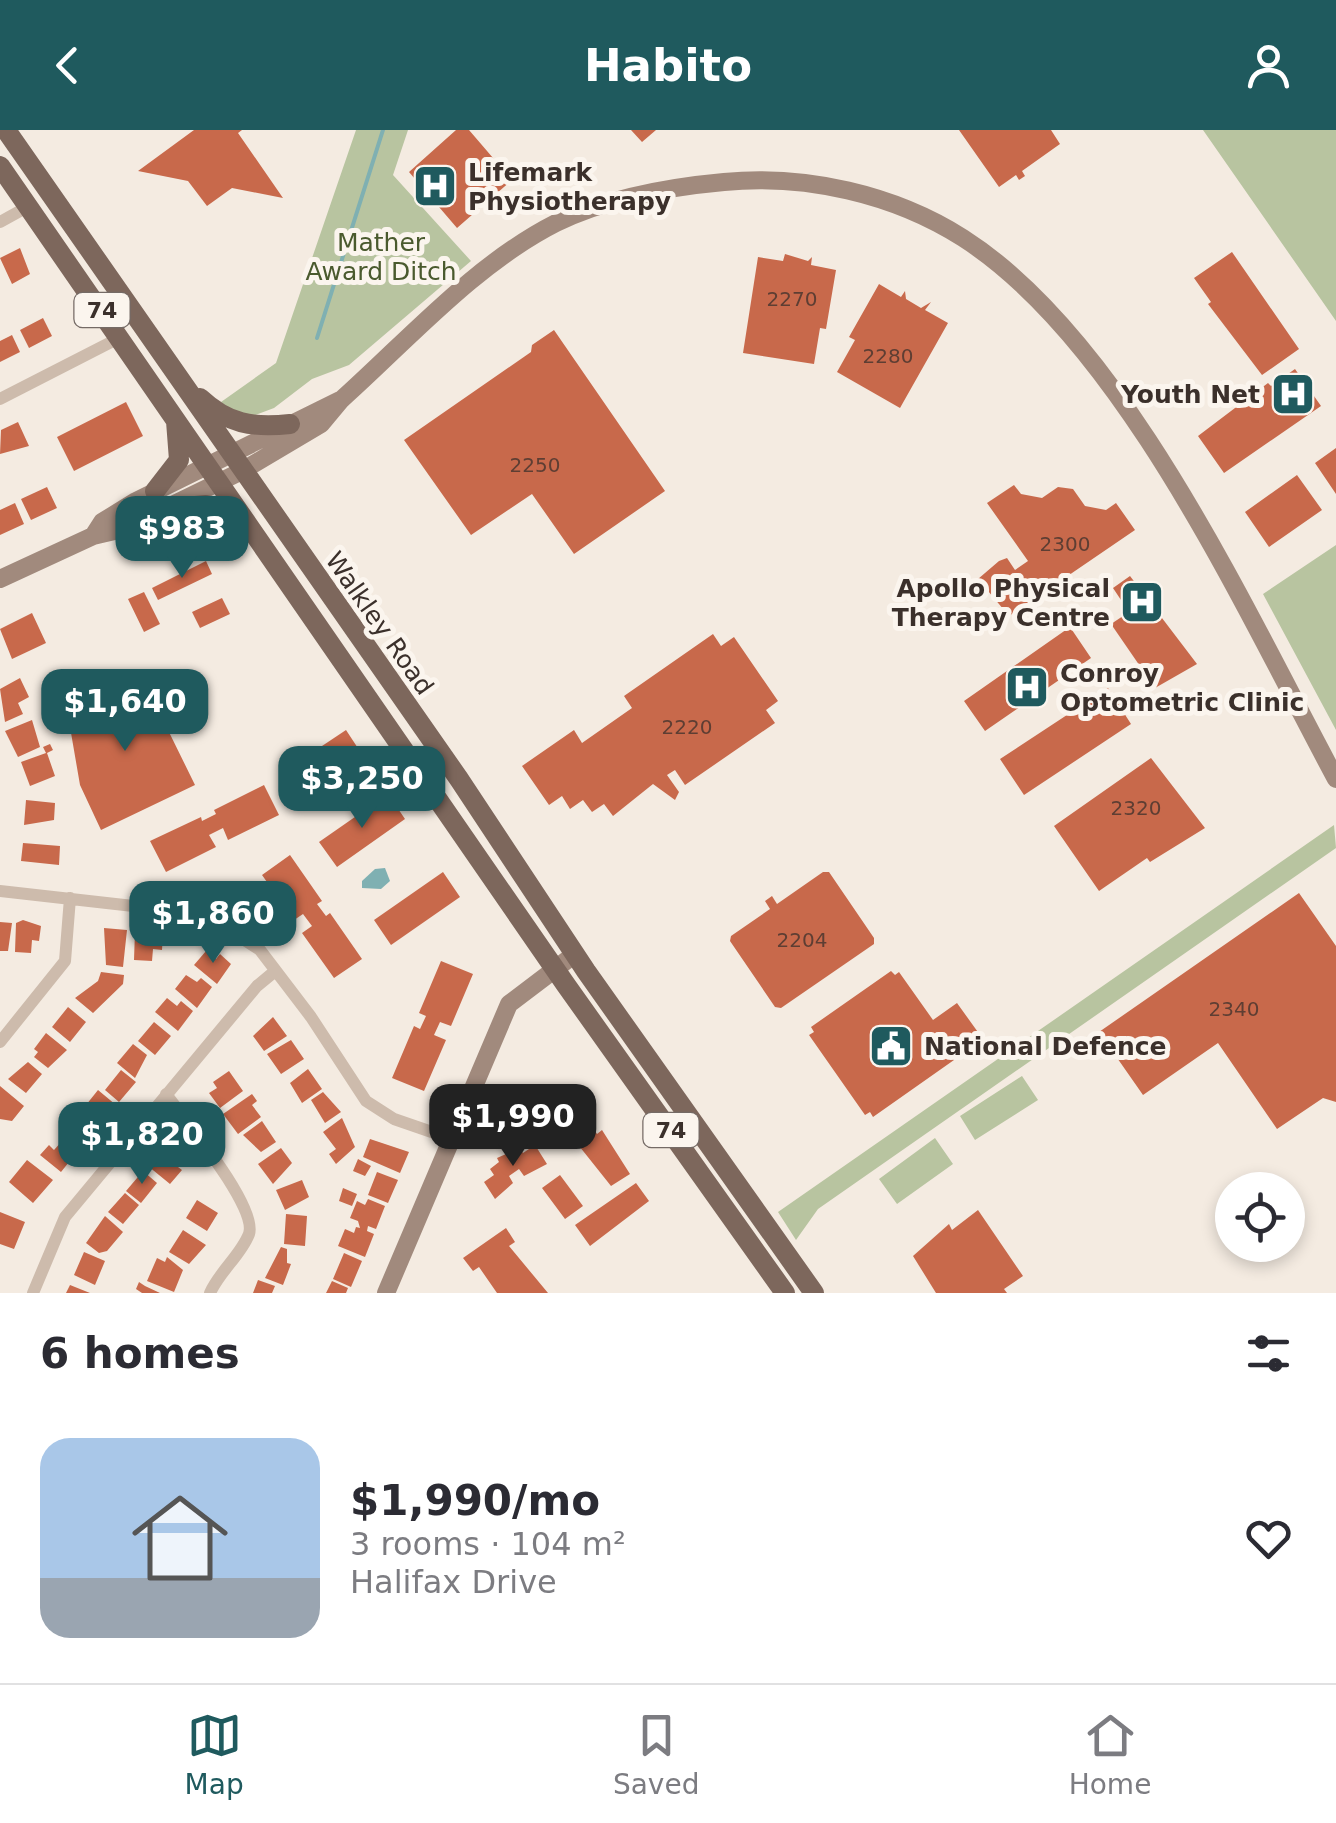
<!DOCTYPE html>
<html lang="en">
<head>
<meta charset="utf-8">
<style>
	:root { --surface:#fff; --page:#f2f2f3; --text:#2b2b33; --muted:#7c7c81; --line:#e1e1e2; --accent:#1f5a5e }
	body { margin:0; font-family:"DejaVu Sans",sans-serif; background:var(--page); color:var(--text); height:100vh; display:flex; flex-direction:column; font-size:38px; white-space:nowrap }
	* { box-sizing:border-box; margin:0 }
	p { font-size:32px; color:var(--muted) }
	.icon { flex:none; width:55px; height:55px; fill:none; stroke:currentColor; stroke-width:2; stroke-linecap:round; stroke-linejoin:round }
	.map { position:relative; height:1163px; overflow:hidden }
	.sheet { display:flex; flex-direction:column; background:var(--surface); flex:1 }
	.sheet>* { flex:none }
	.buttons { position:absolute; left:1215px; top:1042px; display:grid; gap:20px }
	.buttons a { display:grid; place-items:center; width:90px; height:90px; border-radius:50%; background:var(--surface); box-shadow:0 5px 15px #0003; font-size:50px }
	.price { position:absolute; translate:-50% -85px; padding:0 22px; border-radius:20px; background:var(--accent); color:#fff; font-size:32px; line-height:65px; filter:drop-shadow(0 2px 5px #0008) }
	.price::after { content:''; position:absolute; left:50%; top:60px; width:30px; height:22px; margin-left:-15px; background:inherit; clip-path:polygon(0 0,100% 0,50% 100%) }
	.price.on { background:#222; color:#fff }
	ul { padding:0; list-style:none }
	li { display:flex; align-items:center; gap:30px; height:250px; padding:0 40px }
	li span { display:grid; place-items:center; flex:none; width:280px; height:200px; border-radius:30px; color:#555 }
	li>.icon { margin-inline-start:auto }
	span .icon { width:120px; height:120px; fill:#fffc; stroke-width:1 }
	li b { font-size:42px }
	h2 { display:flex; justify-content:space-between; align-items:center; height:120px; padding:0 40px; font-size:42px }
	header { display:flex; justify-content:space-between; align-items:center; height:130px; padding:0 40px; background:var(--accent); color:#fff; font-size:45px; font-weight:800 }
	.dock { display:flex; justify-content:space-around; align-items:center; height:140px; border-top:2px solid var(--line); background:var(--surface); font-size:28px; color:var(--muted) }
	.dock a { display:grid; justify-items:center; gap:5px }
	.dock .on { color:var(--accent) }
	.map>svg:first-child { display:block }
	.green { fill:#b8c4a0 }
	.water { fill:#7fb0b2 }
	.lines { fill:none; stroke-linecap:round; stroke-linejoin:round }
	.stream { stroke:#7fb0b2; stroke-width:4 }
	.building { fill:#c8694b }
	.street { stroke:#cdbbac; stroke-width:12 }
	.secondary { stroke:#a18a7d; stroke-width:18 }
	.primary { stroke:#7d675c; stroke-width:20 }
	.labels { text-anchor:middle; stroke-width:10; stroke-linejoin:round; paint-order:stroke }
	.number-label { font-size:20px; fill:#5e3e33 }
	.shield { fill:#fbf5ee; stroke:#756b66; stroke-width:2.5 }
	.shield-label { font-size:22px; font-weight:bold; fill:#3b302b }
	.poi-label { font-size:25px; font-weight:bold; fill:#3b302b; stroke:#fbf5ee; text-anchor:start }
	.park-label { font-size:25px; fill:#4a5a2e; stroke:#fbf5ee }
	.street-label { font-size:25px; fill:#3b302b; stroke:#fbf5ee }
</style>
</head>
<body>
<header><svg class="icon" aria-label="back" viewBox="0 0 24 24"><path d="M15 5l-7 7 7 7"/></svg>Habito<svg class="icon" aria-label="person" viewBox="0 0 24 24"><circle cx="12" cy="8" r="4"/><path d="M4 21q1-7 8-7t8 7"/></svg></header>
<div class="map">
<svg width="1336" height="1163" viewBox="0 0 1336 1163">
	<rect width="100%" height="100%" fill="#f4ebe1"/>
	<path class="green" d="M 356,0 L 408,0 L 393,45 L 471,131 L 349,235 L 312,249 L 274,278 L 253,286 L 233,282 L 221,272 L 276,233 Z
		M 1203,0 L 1336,0 L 1336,191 Z
		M 1336,415 L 1336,600 L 1263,464 Z
		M 1334,695 L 1336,718 L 818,1079 L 796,1110 L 778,1082 Z
		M 1022,946 L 1038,970 L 975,1010 L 960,986 Z
		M 935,1008 L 953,1034 L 897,1074 L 879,1049 Z"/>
	<path class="water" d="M 385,738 L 390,751 L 381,759 L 362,758 L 362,751 L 375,739 Z"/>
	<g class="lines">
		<path class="stream" d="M 317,208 L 383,0"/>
	</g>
	<path class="building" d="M 194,0 L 242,0 L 238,3 L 283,68 L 232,58 L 207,76 L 188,51 L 138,41 Z
		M 456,0 L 469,0 L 512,50 L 457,98 L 409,42 Z
		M 631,0 L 656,0 L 642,12 Z
		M 959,0 L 1051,0 L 1060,14 L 1022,41 L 1025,46 L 1019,50 L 1016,45 L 999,57 Z
		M 20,118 L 30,144 L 12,154 L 0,128 Z
		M 1232,122 L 1299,219 L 1262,245 L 1208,174 L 1211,172 L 1194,148 Z
		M 785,124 L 808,131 L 812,127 L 811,135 L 836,140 L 826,199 L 820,198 L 814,234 L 743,223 L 758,127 L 783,131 Z
		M 879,154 L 901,167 L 905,161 L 906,169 L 921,178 L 931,172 L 925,180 L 948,193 L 900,278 L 837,242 L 855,210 L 849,207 Z
		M 43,188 L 52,206 L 29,218 L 20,200 Z
		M 554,200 L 665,361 L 574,424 L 532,364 L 471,405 L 404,310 L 531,222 L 532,215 Z
		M 12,205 L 20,222 L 0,232 L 0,211 Z
		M 1295,239 L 1321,276 L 1224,343 L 1198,306 L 1268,253 L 1271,256 Z
		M 126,272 L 143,306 L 74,341 L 57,307 Z
		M 18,292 L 29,316 L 0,324 L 1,300 Z
		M 1336,318 L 1336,364 L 1315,333 Z
		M 1297,345 L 1322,380 L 1269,417 L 1245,382 Z
		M 1014,355 L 1021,364 L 1042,368 L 1058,357 L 1073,359 L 1085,376 L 1106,380 L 1116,373 L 1135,400 L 1009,486 L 978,449 L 999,431 L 1007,428 L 1015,440 L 1028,431 L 987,373 Z
		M 47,357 L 57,378 L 31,390 L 21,369 Z
		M 15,373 L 24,394 L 0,405 L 0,380 Z
		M 206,431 L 212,444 L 158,470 L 152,458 Z
		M 1130,446 L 1197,534 L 1155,558 L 1111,494 L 1129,482 L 1113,458 Z
		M 144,462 L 160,494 L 144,502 L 128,469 Z
		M 222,468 L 230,484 L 200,498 L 192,482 Z
		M 32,483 L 46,513 L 12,529 L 0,499 Z
		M 1070,497 L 1091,528 L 985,601 L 964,571 Z
		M 713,504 L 721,516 L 734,507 L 778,571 L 766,580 L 775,593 L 685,655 L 675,640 L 667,645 L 679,662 L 675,670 L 653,654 L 613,686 L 604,674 L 592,682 L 583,670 L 570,679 L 562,666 L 549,675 L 522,636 L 574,600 L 582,613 L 632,578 L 624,566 Z
		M 20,548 L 29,567 L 18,573 L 23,584 L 5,592 L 0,559 Z
		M 139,558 L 159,564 L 172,588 L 167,598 L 195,655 L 101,700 L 80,655 L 65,568 L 83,559 L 93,580 Z
		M 1108,558 L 1131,594 L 1024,665 L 1000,629 Z
		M 32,590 L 40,617 L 18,627 L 5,601 Z
		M 346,600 L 371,638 L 350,653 L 322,616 Z
		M 50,614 L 53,620 L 47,623 L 55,646 L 30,656 L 21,632 L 46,623 L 43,617 Z
		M 1151,628 L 1205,698 L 1150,732 L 1147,728 L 1099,761 L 1054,696 Z
		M 264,655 L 279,685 L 228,710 L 223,698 L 209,705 L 216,717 L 166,742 L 150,711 L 201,687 L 202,691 L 216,684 L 214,680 Z
		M 388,664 L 405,689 L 337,737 L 319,712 Z
		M 26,670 L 55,673 L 54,690 L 24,695 Z
		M 23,713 L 60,716 L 59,735 L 21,731 Z
		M 290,725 L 322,771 L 317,774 L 326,786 L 330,783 L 362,829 L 334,848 L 302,803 L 312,796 L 303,784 L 294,790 L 262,745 Z
		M 443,742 L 460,767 L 391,815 L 374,790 Z
		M 823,742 L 829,742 L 874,808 L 874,814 L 781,878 L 775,877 L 730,811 L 731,806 L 770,779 L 765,771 L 772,766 L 777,774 Z
		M 1299,763 L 1336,816 L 1336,972 L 1323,968 L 1277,999 L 1218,913 L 1143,965 L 1099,902 Z
		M 23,790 L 41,796 L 39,811 L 32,810 L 31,823 L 15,822 L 16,793 Z
		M 0,792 L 12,793 L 8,821 L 0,821 Z
		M 104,798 L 127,800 L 123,837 L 106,835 Z
		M 135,801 L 163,803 L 162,820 L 153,819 L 152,831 L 134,830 Z
		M 206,821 L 216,829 L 220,824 L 231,834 L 217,854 L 194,835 Z
		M 441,831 L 473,844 L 451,896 L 440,892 L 434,905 L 446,910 L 424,961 L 392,948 L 414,896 L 420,899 L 426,886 L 419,883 Z
		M 891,841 L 895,845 L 899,842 L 933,890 L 957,873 L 980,905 L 951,926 L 954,930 L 873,987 L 870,982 L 865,985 L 809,905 L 814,902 L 811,897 Z
		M 101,842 L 124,845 L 123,854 L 93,883 L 75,868 L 98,851 Z
		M 186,845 L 197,852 L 201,848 L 212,857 L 197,878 L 175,859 Z
		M 167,868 L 177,876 L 181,871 L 193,881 L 178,901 L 155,882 Z
		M 68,877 L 86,892 L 70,912 L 52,897 Z
		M 273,887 L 287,906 L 264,921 L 253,906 Z
		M 154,892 L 171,906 L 155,925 L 138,911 Z
		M 46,903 L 67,920 L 48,938 L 34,927 L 38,922 L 34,919 Z
		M 291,910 L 304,929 L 281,944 L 267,924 Z
		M 133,914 L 147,925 L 135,948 L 117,933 Z
		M 28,932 L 42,944 L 26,963 L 8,949 Z
		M 308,939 L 322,959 L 302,973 L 290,953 Z
		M 121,940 L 136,952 L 119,972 L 105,960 Z
		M 229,941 L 243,961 L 220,978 L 209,963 L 217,958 L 213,952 Z
		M 0,956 L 24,976 L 12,991 L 0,989 Z
		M 98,960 L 116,975 L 100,995 L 82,980 Z
		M 323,962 L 341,982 L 325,993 L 311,970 Z
		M 252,964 L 257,971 L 252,975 L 261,987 L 238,1004 L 223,984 Z
		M 519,966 L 524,974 L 534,966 L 540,974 L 549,967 L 562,986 L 551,994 L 545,987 L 535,994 L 530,986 L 520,993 L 507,974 Z
		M 583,984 L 597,1004 L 602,1000 L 630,1044 L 611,1056 L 564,997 Z
		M 83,988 L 97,999 L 80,1019 L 67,1007 Z
		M 342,988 L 355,1017 L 336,1034 L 329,1024 L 336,1019 L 323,1002 Z
		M 262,991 L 276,1012 L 261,1022 L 243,1005 Z
		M 370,1009 L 409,1022 L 400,1043 L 363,1027 Z
		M 63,1010 L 77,1022 L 61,1042 L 40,1025 L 49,1015 L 54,1020 Z
		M 535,1015 L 547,1034 L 524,1046 L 519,1039 L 509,1046 L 513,1053 L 495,1069 L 484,1052 L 494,1045 L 490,1039 L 499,1032 L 497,1028 L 520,1018 L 523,1023 Z
		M 165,1017 L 179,1028 L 174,1034 L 182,1040 L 170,1054 L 148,1036 Z
		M 281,1018 L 292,1033 L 273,1054 L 258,1034 Z
		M 358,1029 L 371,1036 L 365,1046 L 353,1041 Z
		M 27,1030 L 53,1050 L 33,1073 L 9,1052 Z
		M 143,1041 L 157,1053 L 141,1073 L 126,1061 Z
		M 377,1042 L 398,1050 L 388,1073 L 368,1065 Z
		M 560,1045 L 583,1076 L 565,1089 L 542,1058 Z
		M 302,1050 L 309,1067 L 285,1080 L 276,1060 Z
		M 636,1053 L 649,1071 L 590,1116 L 575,1095 Z
		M 343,1058 L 357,1064 L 352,1076 L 339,1071 Z
		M 125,1063 L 139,1075 L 123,1094 L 108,1082 Z
		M 368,1069 L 385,1076 L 376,1099 L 368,1096 L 367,1101 L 374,1104 L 365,1127 L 338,1116 L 345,1099 L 354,1103 L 356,1097 L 360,1098 L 358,1091 L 350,1088 L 357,1071 L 365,1075 Z
		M 197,1070 L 218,1083 L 207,1101 L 186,1088 Z
		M 978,1080 L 1023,1146 L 1004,1159 L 1007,1163 L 936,1163 L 913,1126 L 949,1094 L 952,1100 Z
		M 0,1082 L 25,1092 L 14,1119 L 0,1114 Z
		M 286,1084 L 307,1086 L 305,1116 L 284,1114 Z
		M 105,1086 L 123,1102 L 107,1121 L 99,1123 L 86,1113 Z
		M 506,1098 L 515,1112 L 509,1116 L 548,1163 L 497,1163 L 479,1137 L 473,1141 L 463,1128 Z
		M 183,1100 L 206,1115 L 189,1134 L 169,1122 Z
		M 281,1117 L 287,1119 L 287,1133 L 291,1134 L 283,1155 L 265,1148 Z
		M 84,1122 L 105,1131 L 95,1155 L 74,1145 Z
		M 344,1123 L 362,1131 L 351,1157 L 333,1149 Z
		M 167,1127 L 183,1140 L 174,1162 L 147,1151 L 157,1128 L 165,1132 Z
		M 258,1150 L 275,1156 L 272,1163 L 253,1163 Z
		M 332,1151 L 348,1158 L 346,1163 L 326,1163 Z
		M 139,1152 L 145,1156 L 160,1163 L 142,1163 L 136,1159 Z
		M 70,1155 L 90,1163 L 66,1163 Z"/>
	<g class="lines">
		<path class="street" d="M 0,92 L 29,76
			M 0,269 L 121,207
			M 0,761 L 204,784 L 260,820 L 311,887 L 366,971 L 394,989 L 452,1009
			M 0,912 L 65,831 L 70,768
			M 166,964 C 184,989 258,1077 249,1104 C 241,1125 219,1142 210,1163
			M 33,1163 L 65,1087 L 257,856 L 274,842"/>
		<path class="secondary" d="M 93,406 L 102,392 L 136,371 L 340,270
			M 0,449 L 93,406 L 123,399 L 242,341 L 321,294 L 341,270 C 408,210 475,134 556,93 C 607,68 669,57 724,52 C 805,44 894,64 963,108 C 1124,211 1246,482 1336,649
			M 386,1163 L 509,874 L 575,824"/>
		<path class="primary" d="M 6,0 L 459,649 L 586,841 L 814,1163
			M 0,36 L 566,855 L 785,1163
			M 200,268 C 228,294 252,298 290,294
			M 155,361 L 179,330 L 176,291
			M 164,379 L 206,375 L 243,390"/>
	</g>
	<defs>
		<g id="hospital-square" transform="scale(2.25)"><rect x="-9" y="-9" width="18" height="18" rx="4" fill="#1f5a5e" stroke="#fbf5ee"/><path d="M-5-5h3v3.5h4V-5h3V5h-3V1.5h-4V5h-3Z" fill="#fff"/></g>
		<g id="civic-square" transform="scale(2.25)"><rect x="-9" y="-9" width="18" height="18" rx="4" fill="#1f5a5e" stroke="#fbf5ee"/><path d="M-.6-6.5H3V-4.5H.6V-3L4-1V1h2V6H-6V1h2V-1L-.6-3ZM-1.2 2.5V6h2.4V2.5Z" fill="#fff"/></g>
	</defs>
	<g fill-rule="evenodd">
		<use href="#hospital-square" x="435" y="56"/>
		<use href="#hospital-square" x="1293" y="264"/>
		<use href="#hospital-square" x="1142" y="472"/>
		<use href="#hospital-square" x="1027" y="557"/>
		<use href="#civic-square" x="891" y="916"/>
	</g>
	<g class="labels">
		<g class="number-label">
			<text x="792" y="176">2270</text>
			<text x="888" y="233">2280</text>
			<text x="535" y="342">2250</text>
			<text x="1065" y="421">2300</text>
			<text x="687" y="604">2220</text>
			<text x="1136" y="685">2320</text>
			<text x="802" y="817">2204</text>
			<text x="1234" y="886">2340</text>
		</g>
		<g class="shield">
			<rect x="74.5" y="163" width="55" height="34" rx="8"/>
			<rect x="643.5" y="983" width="55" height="34" rx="8"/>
		</g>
		<g class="shield-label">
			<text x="102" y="188">74</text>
			<text x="671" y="1008">74</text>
		</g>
		<g class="poi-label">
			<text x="468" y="51">Lifemark<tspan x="468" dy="29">Physiotherapy</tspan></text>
			<text x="1260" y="273" text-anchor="end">Youth Net</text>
			<text x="1110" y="467" text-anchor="end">Apollo Physical<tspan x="1110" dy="29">Therapy Centre</tspan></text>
			<text x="1060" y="552">Conroy<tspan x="1060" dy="29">Optometric Clinic</tspan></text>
			<text x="924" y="925">National Defence</text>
		</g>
		<g class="park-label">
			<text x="381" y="121">Mather<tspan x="381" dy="29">Award Ditch</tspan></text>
		</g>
		<g class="street-label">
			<text transform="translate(380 493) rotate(55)" y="9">Walkley Road</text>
		</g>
	</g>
</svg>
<div class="buttons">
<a><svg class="icon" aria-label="locate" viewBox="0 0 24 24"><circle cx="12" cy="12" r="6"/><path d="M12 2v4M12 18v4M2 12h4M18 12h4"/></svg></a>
</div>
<b class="price" style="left:182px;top:451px">$983</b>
<b class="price" style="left:125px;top:624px">$1,640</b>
<b class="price" style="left:362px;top:701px">$3,250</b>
<b class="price" style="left:213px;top:836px">$1,860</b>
<b class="price on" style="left:513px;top:1039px">$1,990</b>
<b class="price" style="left:142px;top:1057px">$1,820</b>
</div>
<section class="sheet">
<h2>6 homes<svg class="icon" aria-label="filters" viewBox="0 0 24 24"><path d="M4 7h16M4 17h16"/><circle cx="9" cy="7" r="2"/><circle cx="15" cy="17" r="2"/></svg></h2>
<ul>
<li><span style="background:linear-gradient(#a9c7e8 70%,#9aa5b1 0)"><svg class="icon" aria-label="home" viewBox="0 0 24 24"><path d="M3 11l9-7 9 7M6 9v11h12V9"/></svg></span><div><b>$1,990/mo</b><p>3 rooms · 104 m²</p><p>Halifax Drive</p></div><svg class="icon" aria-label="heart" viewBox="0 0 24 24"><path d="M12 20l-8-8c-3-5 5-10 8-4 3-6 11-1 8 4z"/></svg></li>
</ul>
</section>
<nav class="dock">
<a class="on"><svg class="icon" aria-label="map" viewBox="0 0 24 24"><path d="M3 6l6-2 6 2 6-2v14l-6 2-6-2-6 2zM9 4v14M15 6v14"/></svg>Map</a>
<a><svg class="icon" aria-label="saved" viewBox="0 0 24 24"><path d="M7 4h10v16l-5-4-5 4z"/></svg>Saved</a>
<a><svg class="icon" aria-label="home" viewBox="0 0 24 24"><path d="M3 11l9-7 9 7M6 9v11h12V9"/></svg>Home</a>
</nav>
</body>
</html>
